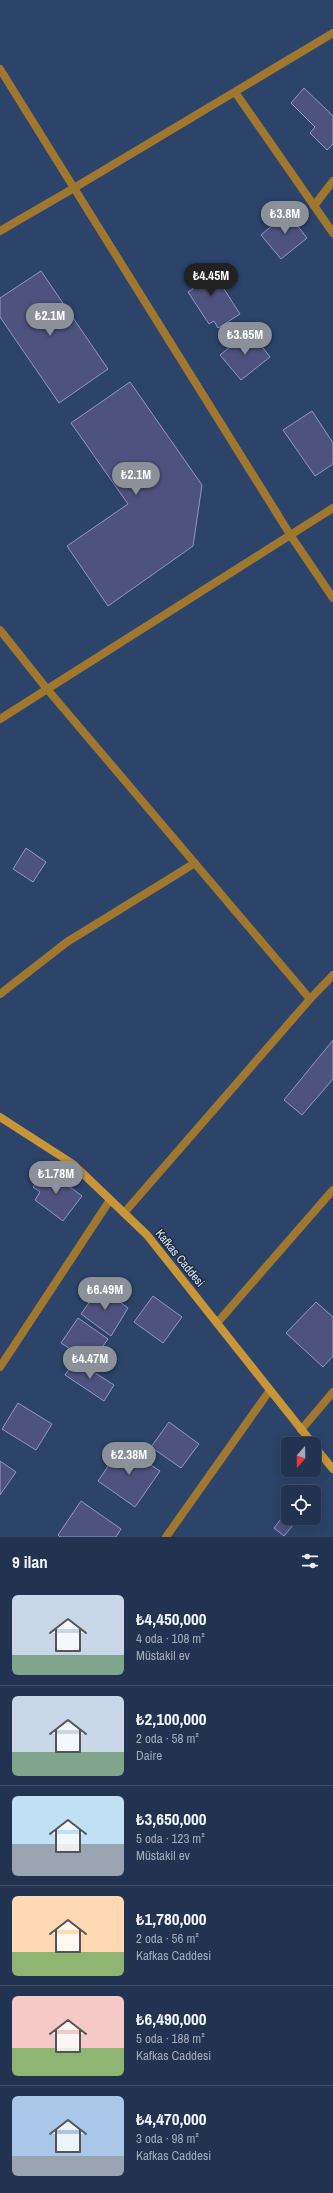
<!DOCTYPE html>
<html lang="tr">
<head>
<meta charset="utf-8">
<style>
	:root { --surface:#213350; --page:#293b57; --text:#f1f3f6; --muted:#a2aab7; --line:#3e4e67; --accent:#8c9099 }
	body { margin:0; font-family:"Archivo Narrow",sans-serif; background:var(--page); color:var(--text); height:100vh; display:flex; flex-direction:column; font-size:15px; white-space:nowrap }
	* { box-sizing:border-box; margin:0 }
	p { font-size:13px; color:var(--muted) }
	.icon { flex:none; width:22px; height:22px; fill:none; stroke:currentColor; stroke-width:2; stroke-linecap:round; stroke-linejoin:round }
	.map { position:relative; height:1537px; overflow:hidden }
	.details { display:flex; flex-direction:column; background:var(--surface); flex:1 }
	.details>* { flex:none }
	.needle { width:26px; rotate:200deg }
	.controls { position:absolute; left:281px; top:1437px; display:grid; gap:8px }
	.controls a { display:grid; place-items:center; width:40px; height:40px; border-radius:6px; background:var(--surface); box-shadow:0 2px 10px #0003,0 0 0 1px var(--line); font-size:20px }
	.price { position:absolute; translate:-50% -34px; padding:0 9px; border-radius:14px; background:var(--accent); color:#fff; font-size:13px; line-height:26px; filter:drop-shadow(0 1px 2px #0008) }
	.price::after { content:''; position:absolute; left:50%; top:24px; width:12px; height:9px; margin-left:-6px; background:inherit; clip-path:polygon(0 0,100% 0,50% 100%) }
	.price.active { background:#222; color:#fff }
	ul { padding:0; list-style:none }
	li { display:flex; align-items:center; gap:12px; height:100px; padding:0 12px }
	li+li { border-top:1px solid var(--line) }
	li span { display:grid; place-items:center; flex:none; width:112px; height:80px; border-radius:6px; color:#555 }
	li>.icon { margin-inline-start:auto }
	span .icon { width:48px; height:48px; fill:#fffc; stroke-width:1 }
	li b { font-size:17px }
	h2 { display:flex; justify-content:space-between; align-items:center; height:48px; padding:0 12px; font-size:17px }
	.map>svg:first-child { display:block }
	.building { fill:#4e527e; stroke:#9197c8 }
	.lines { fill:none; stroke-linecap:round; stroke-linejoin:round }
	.street { stroke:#9f772f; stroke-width:8 }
	.secondary { stroke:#c89639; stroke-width:8 }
	.labels { text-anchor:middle; stroke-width:3; stroke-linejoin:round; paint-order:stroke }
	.street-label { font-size:12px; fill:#d7e6fd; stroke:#1f2a3c }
</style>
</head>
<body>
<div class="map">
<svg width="333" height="1537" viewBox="0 0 333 1537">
	<rect width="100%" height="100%" fill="#2c446a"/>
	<path class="building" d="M 304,88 L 333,116 L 333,144 L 327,150 L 310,133 L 315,127 L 291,103 Z
		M 292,209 L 302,221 L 297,225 L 307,238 L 281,259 L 261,235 Z
		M 208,264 L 240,314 L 218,328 L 214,321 L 209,324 L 188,292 L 193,289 L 186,278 Z
		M 41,271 L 108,369 L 59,403 L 0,317 L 0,298 Z
		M 250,331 L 270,357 L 241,380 L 220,355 Z
		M 130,382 L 202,485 L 193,546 L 108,606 L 67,546 L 128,504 L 71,423 Z
		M 312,411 L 333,443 L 333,464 L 315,476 L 283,430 Z
		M 26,848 L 46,862 L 33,882 L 13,869 Z
		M 333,1040 L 333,1079 L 302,1115 L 284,1100 Z
		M 46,1169 L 82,1196 L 63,1221 L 35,1200 L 40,1192 L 33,1187 Z
		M 100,1287 L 128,1308 L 111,1336 L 81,1314 Z
		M 153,1296 L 182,1317 L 163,1343 L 134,1322 Z
		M 316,1302 L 333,1317 L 333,1356 L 323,1367 L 286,1333 Z
		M 78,1318 L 108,1339 L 91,1363 L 61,1343 Z
		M 75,1360 L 114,1385 L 104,1401 L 65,1375 Z
		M 18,1403 L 52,1424 L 36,1450 L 2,1429 Z
		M 169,1422 L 199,1444 L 181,1468 L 151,1447 Z
		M 122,1446 L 160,1471 L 135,1507 L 98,1481 Z
		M 0,1461 L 16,1472 L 0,1495 Z
		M 81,1501 L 121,1529 L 116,1537 L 60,1537 L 58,1535 Z
		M 288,1510 L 288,1518 L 299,1518 L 284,1536 L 274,1528 Z"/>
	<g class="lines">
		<path class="street" d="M 0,69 L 74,188 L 333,33
			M 235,92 L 333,233
			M 314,206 L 333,181
			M 0,231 L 74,188 L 291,536 L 333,598
			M 0,630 L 47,689 L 310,999 L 124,1213
			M 0,719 L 333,508
			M 0,994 L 67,942 L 195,863
			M 310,999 L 333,975
			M 217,1323 L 333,1190
			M 0,1367 L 110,1200
			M 301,1430 L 333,1392
			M 166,1537 L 270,1390"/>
		<path class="secondary" d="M 0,1117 L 73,1164 L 147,1235 L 313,1444
			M 314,1446 L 333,1469"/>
	</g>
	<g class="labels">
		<g class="street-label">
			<text transform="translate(180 1258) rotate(51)" y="4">Kafkas Caddesi</text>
		</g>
	</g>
</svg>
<div class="controls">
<a><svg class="needle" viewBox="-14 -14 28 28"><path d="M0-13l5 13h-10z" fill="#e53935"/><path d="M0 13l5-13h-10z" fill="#a2aab7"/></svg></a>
<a><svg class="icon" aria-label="locate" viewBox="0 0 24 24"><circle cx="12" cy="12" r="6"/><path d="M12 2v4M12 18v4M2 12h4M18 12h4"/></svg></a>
</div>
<b class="price" style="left:285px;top:235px">₺3.8M</b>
<b class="price active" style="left:211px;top:297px">₺4.45M</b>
<b class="price" style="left:50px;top:337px">₺2.1M</b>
<b class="price" style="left:245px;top:356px">₺3.65M</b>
<b class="price" style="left:136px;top:496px">₺2.1M</b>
<b class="price" style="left:56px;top:1195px">₺1.78M</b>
<b class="price" style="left:105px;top:1311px">₺6.49M</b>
<b class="price" style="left:90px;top:1380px">₺4.47M</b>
<b class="price" style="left:129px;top:1476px">₺2.38M</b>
</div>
<section class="details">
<h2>9 ilan<svg class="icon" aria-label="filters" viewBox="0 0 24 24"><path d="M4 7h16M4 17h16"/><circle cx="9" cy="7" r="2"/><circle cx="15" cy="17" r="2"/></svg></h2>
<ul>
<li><span style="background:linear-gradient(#c9d6e8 75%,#7fa58c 0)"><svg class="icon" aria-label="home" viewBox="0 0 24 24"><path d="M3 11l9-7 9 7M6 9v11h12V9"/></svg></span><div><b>₺4,450,000</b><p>4 oda · 108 m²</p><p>Müstakil ev</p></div></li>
<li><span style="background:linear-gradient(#c9d6e8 70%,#7fa58c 0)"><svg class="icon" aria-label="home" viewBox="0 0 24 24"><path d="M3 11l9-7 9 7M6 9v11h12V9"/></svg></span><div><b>₺2,100,000</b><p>2 oda · 58 m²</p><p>Daire</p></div></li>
<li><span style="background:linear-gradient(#bfe0f5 60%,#9aa5b1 0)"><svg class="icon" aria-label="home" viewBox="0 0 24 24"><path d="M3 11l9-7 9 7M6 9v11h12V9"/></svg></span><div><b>₺3,650,000</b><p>5 oda · 123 m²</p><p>Müstakil ev</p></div></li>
<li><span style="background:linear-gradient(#ffd9b3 70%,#8fb573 0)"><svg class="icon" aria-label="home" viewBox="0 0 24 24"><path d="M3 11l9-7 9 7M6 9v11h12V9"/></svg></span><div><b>₺1,780,000</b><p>2 oda · 56 m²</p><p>Kafkas Caddesi</p></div></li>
<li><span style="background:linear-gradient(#f6c9c9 65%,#8fb573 0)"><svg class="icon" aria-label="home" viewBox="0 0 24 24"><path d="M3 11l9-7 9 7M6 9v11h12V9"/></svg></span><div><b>₺6,490,000</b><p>5 oda · 188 m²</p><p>Kafkas Caddesi</p></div></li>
<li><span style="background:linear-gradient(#a9c7e8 75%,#9aa5b1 0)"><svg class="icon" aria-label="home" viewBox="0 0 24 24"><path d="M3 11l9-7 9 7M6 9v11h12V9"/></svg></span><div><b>₺4,470,000</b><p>3 oda · 98 m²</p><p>Kafkas Caddesi</p></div></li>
</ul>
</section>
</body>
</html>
